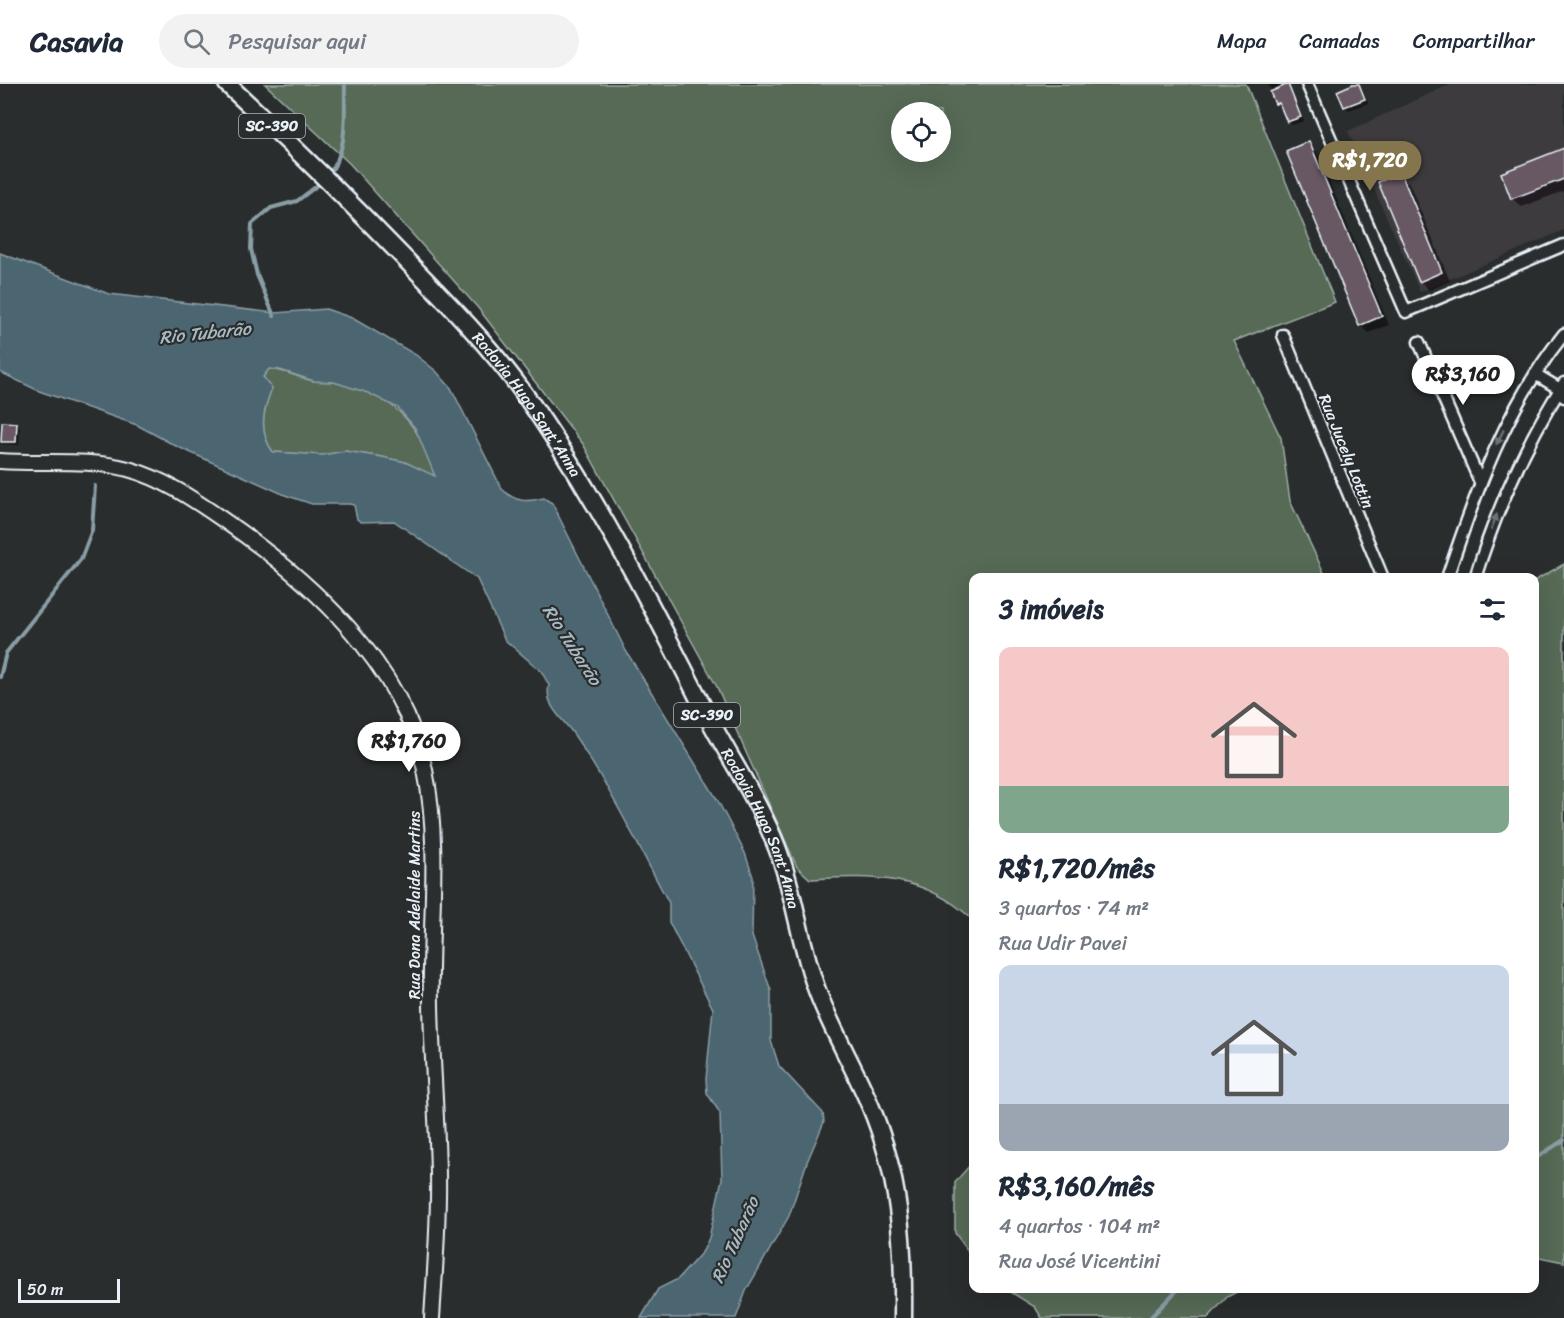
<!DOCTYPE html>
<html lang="pt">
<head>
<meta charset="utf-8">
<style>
	:root { --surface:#fff; --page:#f2f2f3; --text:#1f2937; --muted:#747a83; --line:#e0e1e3; --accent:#84754c }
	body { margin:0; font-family:Sriracha,sans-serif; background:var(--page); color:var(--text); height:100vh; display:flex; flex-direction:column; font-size:22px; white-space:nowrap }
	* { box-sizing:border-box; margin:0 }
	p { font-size:20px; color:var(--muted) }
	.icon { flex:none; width:33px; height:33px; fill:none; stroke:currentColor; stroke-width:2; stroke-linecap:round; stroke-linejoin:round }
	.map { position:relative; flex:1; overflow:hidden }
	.side { position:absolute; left:969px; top:489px; width:570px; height:720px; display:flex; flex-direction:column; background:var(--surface); border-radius:12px; box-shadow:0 6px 24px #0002 }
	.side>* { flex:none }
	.buttons { position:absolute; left:891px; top:18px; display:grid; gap:12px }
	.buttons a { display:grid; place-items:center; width:60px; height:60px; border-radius:50%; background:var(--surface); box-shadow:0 6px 24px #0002; font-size:30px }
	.scale { position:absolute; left:18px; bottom:15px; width:102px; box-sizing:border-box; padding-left:6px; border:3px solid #e8f1f8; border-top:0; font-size:16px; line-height:21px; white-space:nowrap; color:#e8f1f8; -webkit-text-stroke:4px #2a2d2e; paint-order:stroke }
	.price { position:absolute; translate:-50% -51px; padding:0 14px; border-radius:21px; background:#fff; color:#222; font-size:20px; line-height:39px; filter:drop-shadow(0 2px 3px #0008) }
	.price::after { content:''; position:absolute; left:50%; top:36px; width:18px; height:14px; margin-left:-9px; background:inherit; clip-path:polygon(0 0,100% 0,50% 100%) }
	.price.on { background:var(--accent); color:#fff }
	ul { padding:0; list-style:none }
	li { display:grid; align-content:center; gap:12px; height:318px; padding:0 30px }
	li span { display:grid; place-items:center; height:186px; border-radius:12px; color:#555 }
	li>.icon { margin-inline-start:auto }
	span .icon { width:108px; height:108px; fill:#fffc; stroke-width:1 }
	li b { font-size:26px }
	h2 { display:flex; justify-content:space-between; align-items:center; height:72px; padding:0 30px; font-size:26px }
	header { display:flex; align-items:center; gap:36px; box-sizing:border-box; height:84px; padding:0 30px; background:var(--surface); border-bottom:2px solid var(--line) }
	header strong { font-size:28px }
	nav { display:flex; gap:33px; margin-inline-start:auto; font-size:21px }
	.search { width:420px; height:54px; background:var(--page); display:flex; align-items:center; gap:15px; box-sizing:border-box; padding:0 21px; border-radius:33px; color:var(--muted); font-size:22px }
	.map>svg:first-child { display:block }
	.built { fill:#3d3a3e }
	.green { fill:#566b56; stroke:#9faea7; stroke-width:1.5; fill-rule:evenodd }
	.water { fill:#4b6670; stroke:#8a9ea6; stroke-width:1.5; fill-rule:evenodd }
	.shadow { fill:#0007 }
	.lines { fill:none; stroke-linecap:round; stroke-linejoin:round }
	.stream { stroke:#8a9ea6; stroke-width:4 }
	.building { fill:#685964; stroke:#e8f1f8; stroke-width:1.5 }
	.minor-casing { stroke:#e8f1f8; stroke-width:15 }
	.tertiary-casing { stroke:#e8f1f8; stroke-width:18 }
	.primary-casing { stroke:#e8f1f8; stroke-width:21 }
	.minor { stroke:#2a2d2e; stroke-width:10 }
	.tertiary { stroke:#2a2d2e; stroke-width:14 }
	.primary { stroke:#2a2d2e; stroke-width:16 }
	.oneway { fill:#6c7275 }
	.labels { text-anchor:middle; stroke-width:4.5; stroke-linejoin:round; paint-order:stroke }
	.shield { fill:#2a2d2e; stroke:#afb6bb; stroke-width:1.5 }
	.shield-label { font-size:15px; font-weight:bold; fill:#e8f1f8 }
	.street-label { font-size:16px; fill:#e8f1f8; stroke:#2a2d2e }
	.water-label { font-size:18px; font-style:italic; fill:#a9b9c2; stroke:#2a2d2e }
</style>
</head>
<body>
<header>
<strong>Casavia</strong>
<div class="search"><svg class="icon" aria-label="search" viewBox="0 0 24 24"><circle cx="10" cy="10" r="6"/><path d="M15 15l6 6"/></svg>Pesquisar aqui</div>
<nav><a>Mapa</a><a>Camadas</a><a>Compartilhar</a></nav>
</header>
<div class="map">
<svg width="1564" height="1234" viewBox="0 0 1564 1234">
	<rect width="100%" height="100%" fill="#2a2d2e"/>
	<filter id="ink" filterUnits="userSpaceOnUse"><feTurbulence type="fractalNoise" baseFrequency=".0167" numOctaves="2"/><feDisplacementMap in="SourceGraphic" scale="12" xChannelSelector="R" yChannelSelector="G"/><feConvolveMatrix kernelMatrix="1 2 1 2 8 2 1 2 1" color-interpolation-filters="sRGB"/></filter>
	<g filter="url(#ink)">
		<path class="built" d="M 1451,0 L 1564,0 L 1564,146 L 1420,208 L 1348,47 Z"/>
		<path class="green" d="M 265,0 L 1246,0 L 1335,218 L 1234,257 L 1281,354 L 1290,417 L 1326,493 L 974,494 L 973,836 C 924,789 873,792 810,795 L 797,783 L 717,603 L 583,360 L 478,224 L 350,80 ZM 940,28 L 940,68 L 902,68 L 902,28 Z
			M 269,285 C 286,286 298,294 314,297 C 320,298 327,297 333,298 C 375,305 406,324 424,362 C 428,372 435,383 434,393 L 405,378 L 382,373 L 345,367 L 323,371 L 273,368 C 258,348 263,326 272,304 L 263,293 Z
			M 1564,480 L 1564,1178 L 1534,1172 L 1534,497 Z
			M 973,1078 L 973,1174 L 955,1149 L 955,1098 Z
			M 1006,1205 L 1242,1205 L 1227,1213 L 1208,1234 L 1042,1234 L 1035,1223 Z"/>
		<path class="water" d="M 0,169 L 109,210 L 275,229 L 326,225 L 352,234 L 416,271 L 436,287 L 451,304 L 502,405 C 516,419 527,418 544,414 L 552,419 L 626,567 L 717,715 L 745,769 L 753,793 L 752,852 L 771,907 L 771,957 L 779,982 L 823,1029 L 824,1038 L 807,1078 L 789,1132 L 746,1207 L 736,1234 L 641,1234 L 658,1205 L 678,1195 L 703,1167 L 709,1154 L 722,1095 L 720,1029 L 707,1009 L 706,995 L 713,925 L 669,838 L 669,819 C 638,762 609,701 572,648 C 561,633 544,621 549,601 L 541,587 L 505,556 L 477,495 L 394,437 L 361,438 L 357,435 L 354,421 L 349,420 L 312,420 L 285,411 L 176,362 L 137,341 L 39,307 L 0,288 ZM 269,285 L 280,286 L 314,297 L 334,298 L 368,309 L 398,324 L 415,344 L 435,392 L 405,378 L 382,373 L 345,367 L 323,371 L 273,368 C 258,348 263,326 272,304 L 263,293 Z"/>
		<path class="shadow" d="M 1268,0 L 1288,0 L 1304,37 L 1292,41 L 1288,37 Z
			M 1357,0 L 1362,4 L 1368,19 L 1349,26 L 1345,23 Z
			M 1309,59 L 1317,68 L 1389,241 L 1369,249 L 1360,241 Z
			M 1564,66 L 1564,107 L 1521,123 L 1513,115 L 1503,90 Z
			M 1401,91 L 1409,99 L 1450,197 L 1429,206 L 1420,197 Z
			M 0,339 L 16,340 L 20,344 L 19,361 L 0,360 Z"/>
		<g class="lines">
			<path class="stream" d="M 328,91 C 349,67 344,30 345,0
				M 274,232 L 257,191 L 251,165 L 252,140 L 271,124 L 297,117 L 323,97
				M 0,593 L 6,569 L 81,475 L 92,446 L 95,402
				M 1534,1075 L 1564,1056
				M 1150,1234 L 1179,1204"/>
		</g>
		<path class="building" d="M 1288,0 L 1301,33 L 1287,38 L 1279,19 L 1275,20 L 1270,8 Z
			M 1353,0 L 1359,0 L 1365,15 L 1344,23 L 1337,7 Z
			M 1309,57 L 1382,232 L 1359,242 L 1286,67 Z
			M 1564,64 L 1564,95 L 1511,115 L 1501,89 Z
			M 1401,89 L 1442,188 L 1419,198 L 1378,98 Z
			M 2,338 L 17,339 L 16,358 L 1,358 Z"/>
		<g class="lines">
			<g class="minor-casing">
				<path id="minor" d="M 1307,0 L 1406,228 L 1564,161
					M 1283,251 L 1383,494
					M 1419,258 L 1480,398
					M 1535,290 L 1560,305 L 1564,313
					M 1447,494 C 1476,407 1506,322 1564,250
					M 1475,494 C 1497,424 1525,360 1564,299"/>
			</g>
			<g class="tertiary-casing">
				<path id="tertiary" d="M 0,377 C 43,380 87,374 128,385 C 162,394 193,415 222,435 C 309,495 402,578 425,686 C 441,763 429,843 431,921 C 432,977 437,1033 438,1089 C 439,1137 435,1186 432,1234"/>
			</g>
			<g class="primary-casing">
				<g id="primary">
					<path id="s1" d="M 227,0 C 289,58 349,117 408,178 C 448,219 489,261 523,308 C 595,409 650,519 706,629 C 728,672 756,712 774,756 C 795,806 799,860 818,909 C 833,948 854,983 870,1021 C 900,1092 904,1158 903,1234"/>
				</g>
			</g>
			<use href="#minor" class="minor"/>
			<use href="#tertiary" class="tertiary"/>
			<use href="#primary" class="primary"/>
		</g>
		<defs><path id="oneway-solid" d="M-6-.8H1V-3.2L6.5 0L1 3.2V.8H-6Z" transform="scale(1.5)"/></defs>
		<g class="oneway">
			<use href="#oneway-solid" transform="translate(1500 353) rotate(117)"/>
			<use href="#oneway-solid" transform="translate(1494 438) rotate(-70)"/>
		</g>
	</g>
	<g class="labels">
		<g class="shield">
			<rect x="239" y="30" width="66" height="24" rx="4.5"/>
			<rect x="674" y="619" width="66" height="24" rx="4.5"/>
		</g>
		<g class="shield-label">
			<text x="272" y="47">SC-390</text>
			<text x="707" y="636">SC-390</text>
		</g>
		<g class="street-label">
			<text dy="6" stroke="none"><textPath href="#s1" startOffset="440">Rodovia Hugo Sant'Anna</textPath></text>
			<text transform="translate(1347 367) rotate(68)" y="6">Rua Jucely Lottin</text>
			<text dy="6" stroke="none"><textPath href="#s1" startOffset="926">Rodovia Hugo Sant'Anna</textPath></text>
			<text transform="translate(414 821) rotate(-90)" y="6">Rua Dona Adelaide Martins</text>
		</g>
		<g class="water-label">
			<text transform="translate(205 249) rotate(-6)" y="6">Rio Tubarão</text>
			<text transform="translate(572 561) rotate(57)" y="6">Rio Tubarão</text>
			<text transform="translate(735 1156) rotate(-66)" y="6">Rio Tubarão</text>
		</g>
	</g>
</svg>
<div class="buttons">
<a><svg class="icon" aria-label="locate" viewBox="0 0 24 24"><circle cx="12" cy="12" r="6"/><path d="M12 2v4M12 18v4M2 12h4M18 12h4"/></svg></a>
</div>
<div class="scale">50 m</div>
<b class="price on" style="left:1370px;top:108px">R$1,720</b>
<b class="price" style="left:1463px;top:322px">R$3,160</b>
<b class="price" style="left:409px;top:689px">R$1,760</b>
<section class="side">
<h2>3 imóveis<svg class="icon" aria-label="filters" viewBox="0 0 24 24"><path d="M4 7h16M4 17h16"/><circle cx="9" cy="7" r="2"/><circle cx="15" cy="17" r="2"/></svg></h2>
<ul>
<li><span style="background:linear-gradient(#f6c9c9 75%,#7fa58c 0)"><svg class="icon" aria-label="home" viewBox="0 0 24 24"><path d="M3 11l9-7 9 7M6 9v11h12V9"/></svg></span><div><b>R$1,720/mês</b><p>3 quartos · 74 m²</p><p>Rua Udir Pavei</p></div></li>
<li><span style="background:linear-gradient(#c9d6e8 75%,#9aa5b1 0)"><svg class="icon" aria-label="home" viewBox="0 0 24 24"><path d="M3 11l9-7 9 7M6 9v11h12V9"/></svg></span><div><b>R$3,160/mês</b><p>4 quartos · 104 m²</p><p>Rua José Vicentini</p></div></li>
</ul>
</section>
</div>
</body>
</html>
